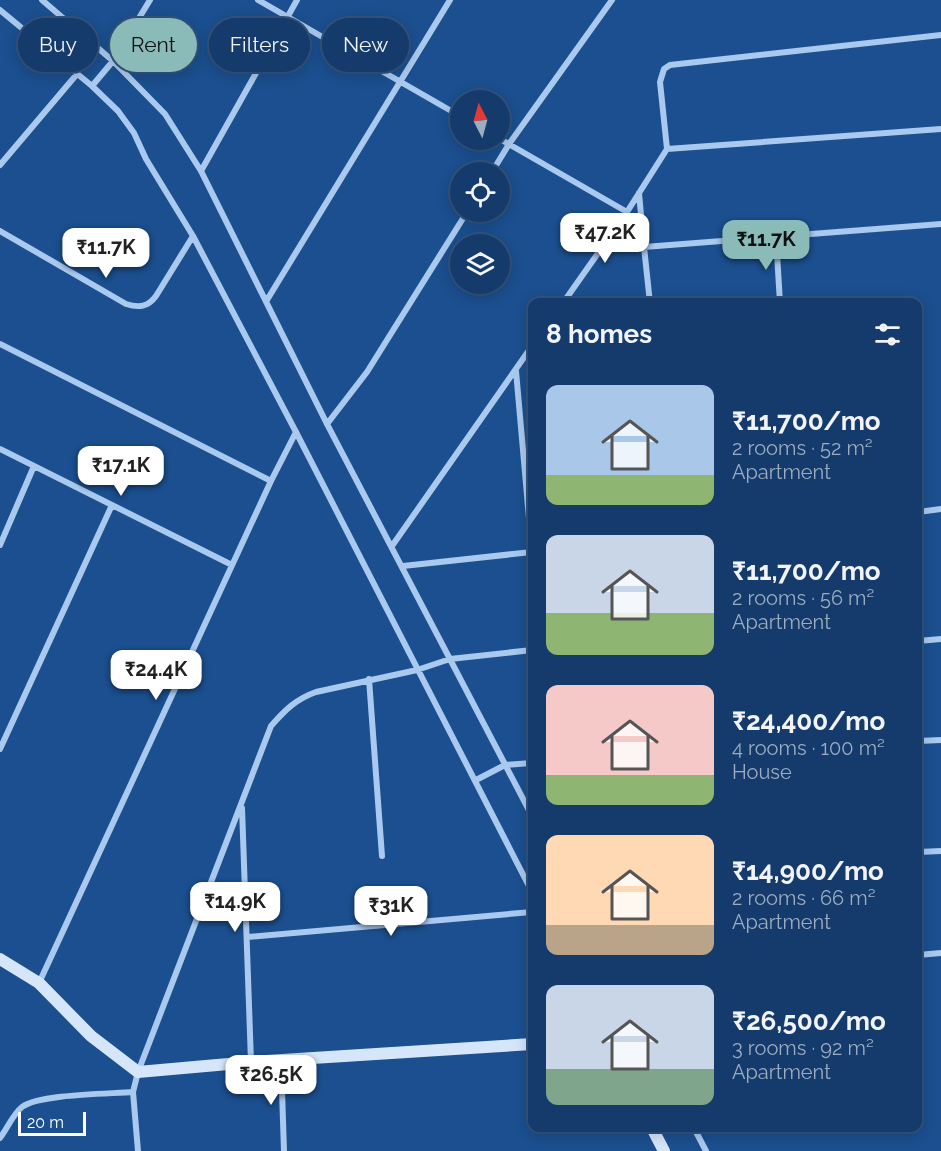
<!DOCTYPE html>
<html lang="en">
<head>
<meta charset="utf-8">
<style>
	:root { --surface:#143b6b; --page:#214673; --text:#f1f3f6; --muted:#9dadc1; --line:#33557e; --accent:#8bbbb9 }
	body { margin:0; font-family:Raleway,sans-serif; background:var(--page); color:var(--text); height:100vh; display:flex; flex-direction:column; font-size:22px; white-space:nowrap }
	* { box-sizing:border-box; margin:0 }
	p { font-size:20px; color:var(--muted) }
	.icon { flex:none; width:33px; height:33px; fill:none; stroke:currentColor; stroke-width:2; stroke-linecap:round; stroke-linejoin:round }
	.map { position:relative; flex:1; overflow:hidden }
	.drawer { position:absolute; left:528px; top:298px; width:394px; height:834px; display:flex; flex-direction:column; background:var(--surface); border-radius:12px; box-shadow:0 3px 15px #0003,0 0 0 2px var(--line) }
	.drawer>* { flex:none }
	.hud { position:absolute; left:18px; top:18px; width:420px; height:54px; display:flex; gap:12px }
	.needle { width:39px; rotate:354deg }
	.tools { position:absolute; left:450px; top:90px; display:grid; gap:12px }
	.tools a { display:grid; place-items:center; width:60px; height:60px; border-radius:50%; background:var(--surface); box-shadow:0 3px 15px #0003,0 0 0 2px var(--line); font-size:30px }
	.scale { position:absolute; left:18px; bottom:15px; width:68px; box-sizing:border-box; padding-left:6px; border:3px solid #fff; border-top:0; font-size:16px; line-height:21px; white-space:nowrap; color:#fff; -webkit-text-stroke:4px #1b4f8f; paint-order:stroke }
	.price { position:absolute; translate:-50% -51px; padding:0 14px; border-radius:12px; background:#fff; color:#222; font-size:20px; line-height:39px; filter:drop-shadow(0 2px 3px #0008) }
	.price::after { content:''; position:absolute; left:50%; top:36px; width:18px; height:14px; margin-left:-9px; background:inherit; clip-path:polygon(0 0,100% 0,50% 100%) }
	.price.on { background:var(--accent); color:#111 }
	ul { padding:0; list-style:none }
	li { display:flex; align-items:center; gap:18px; height:150px; padding:0 18px }
	li span { display:grid; place-items:center; flex:none; width:168px; height:120px; border-radius:12px; color:#555 }
	li>.icon { margin-inline-start:auto }
	span .icon { width:72px; height:72px; fill:#fffc; stroke-width:1 }
	li b { font-size:26px }
	h2 { display:flex; justify-content:space-between; align-items:center; height:72px; padding:0 18px; font-size:26px }
	.chip { padding:0 21px; border-radius:27px; background:var(--surface); box-shadow:0 3px 15px #0003,0 0 0 2px var(--line); font-size:21px; line-height:54px }
	.chip.on { background:var(--accent); color:#111 }
	.map>svg:first-child { display:block }
	.lines { fill:none; stroke-linecap:round; stroke-linejoin:round }
	.street { stroke:#a9c9ee; stroke-width:6 }
	.secondary { stroke:#d6e6fa; stroke-width:12 }
</style>
</head>
<body>
<div class="map">
<svg width="941" height="1151" viewBox="0 0 941 1151">
	<rect width="100%" height="100%" fill="#1b4f8f"/>
	<g class="lines">
		<path class="street" d="M 42,0 L 113,61 L 165,114 L 201,171 L 327,424 L 532,816
			M 258,0 L 460,116
			M 0,10 L 92,86 L 118,111 L 134,133 L 146,159 L 193,236 L 296,432 L 532,892
			M 92,86 L 113,61 L 150,0
			M 500,139 L 627,212 L 667,149 L 941,129
			M 667,149 L 660,82 L 664,69 L 670,65 L 941,35
			M 0,165 L 77,74
			M 201,171 L 297,0
			M 492,172 L 509,144 L 612,0
			M 639,193 L 644,247 L 941,224
			M 0,231 L 126,304 C 139,308 148,307 156,296 L 193,236
			M 776,237 L 780,303
			M 644,247 L 650,303
			M 267,300 L 450,0
			M 563,303 L 627,212
			M 0,344 L 271,481
			M 516,371 L 532,552
			M 327,424 L 367,372 L 467,212
			M 0,449 L 232,565
			M 918,512 L 941,509
			M 0,545 L 34,466
			M 392,546 L 532,346
			M 403,566 L 532,552
			M 918,641 L 941,639
			M 369,679 L 382,856
			M 918,741 L 941,740
			M 0,749 L 112,505
			M 476,780 L 505,765 L 532,763
			M 242,808 L 251,1062
			M 918,852 L 941,851
			M 248,937 L 532,912
			M 918,955 L 941,953
			M 39,983 L 271,481 L 296,432
			M 281,1060 L 284,1151
			M 694,1128 L 706,1151
			M 0,1138 C 7,1129 13,1114 22,1107 C 39,1094 108,1094 133,1092
			M 138,1151 L 133,1092 L 138,1072 L 271,726 C 285,710 296,699 316,692 L 417,670 L 450,659 L 532,650"/>
		<path class="secondary" d="M 0,959 L 39,983 L 91,1036 L 138,1072 L 251,1062 L 532,1044
			M 652,1128 L 664,1151"/>
	</g>
</svg>
<div class="tools">
<a><svg class="needle" viewBox="-14 -14 28 28"><path d="M0-13l5 13h-10z" fill="#e53935"/><path d="M0 13l5-13h-10z" fill="#9dadc1"/></svg></a>
<a><svg class="icon" aria-label="locate" viewBox="0 0 24 24"><circle cx="12" cy="12" r="6"/><path d="M12 2v4M12 18v4M2 12h4M18 12h4"/></svg></a>
<a><svg class="icon" aria-label="layers" viewBox="0 0 24 24"><path d="M12 4l9 5-9 5-9-5zM3 14l9 5 9-5"/></svg></a>
</div>
<div class="scale">20 m</div>
<b class="price" style="left:605px;top:264px">₹47.2K</b>
<b class="price on" style="left:766px;top:271px">₹11.7K</b>
<b class="price" style="left:106px;top:279px">₹11.7K</b>
<b class="price" style="left:121px;top:497px">₹17.1K</b>
<b class="price" style="left:156px;top:701px">₹24.4K</b>
<b class="price" style="left:235px;top:933px">₹14.9K</b>
<b class="price" style="left:391px;top:937px">₹31K</b>
<b class="price" style="left:271px;top:1106px">₹26.5K</b>
<div class="hud">
<a class="chip">Buy</a>
<a class="chip on">Rent</a>
<a class="chip">Filters</a>
<a class="chip">New</a>
</div>
<section class="drawer">
<h2>8 homes<svg class="icon" aria-label="filters" viewBox="0 0 24 24"><path d="M4 7h16M4 17h16"/><circle cx="9" cy="7" r="2"/><circle cx="15" cy="17" r="2"/></svg></h2>
<ul>
<li><span style="background:linear-gradient(#a9c7e8 75%,#8fb573 0)"><svg class="icon" aria-label="home" viewBox="0 0 24 24"><path d="M3 11l9-7 9 7M6 9v11h12V9"/></svg></span><div><b>₹11,700/mo</b><p>2 rooms · 52 m²</p><p>Apartment</p></div></li>
<li><span style="background:linear-gradient(#c9d6e8 65%,#8fb573 0)"><svg class="icon" aria-label="home" viewBox="0 0 24 24"><path d="M3 11l9-7 9 7M6 9v11h12V9"/></svg></span><div><b>₹11,700/mo</b><p>2 rooms · 56 m²</p><p>Apartment</p></div></li>
<li><span style="background:linear-gradient(#f6c9c9 75%,#8fb573 0)"><svg class="icon" aria-label="home" viewBox="0 0 24 24"><path d="M3 11l9-7 9 7M6 9v11h12V9"/></svg></span><div><b>₹24,400/mo</b><p>4 rooms · 100 m²</p><p>House</p></div></li>
<li><span style="background:linear-gradient(#ffd9b3 75%,#b9a48a 0)"><svg class="icon" aria-label="home" viewBox="0 0 24 24"><path d="M3 11l9-7 9 7M6 9v11h12V9"/></svg></span><div><b>₹14,900/mo</b><p>2 rooms · 66 m²</p><p>Apartment</p></div></li>
<li><span style="background:linear-gradient(#c9d6e8 70%,#7fa58c 0)"><svg class="icon" aria-label="home" viewBox="0 0 24 24"><path d="M3 11l9-7 9 7M6 9v11h12V9"/></svg></span><div><b>₹26,500/mo</b><p>3 rooms · 92 m²</p><p>Apartment</p></div></li>
</ul>
</section>
</div>
</body>
</html>
